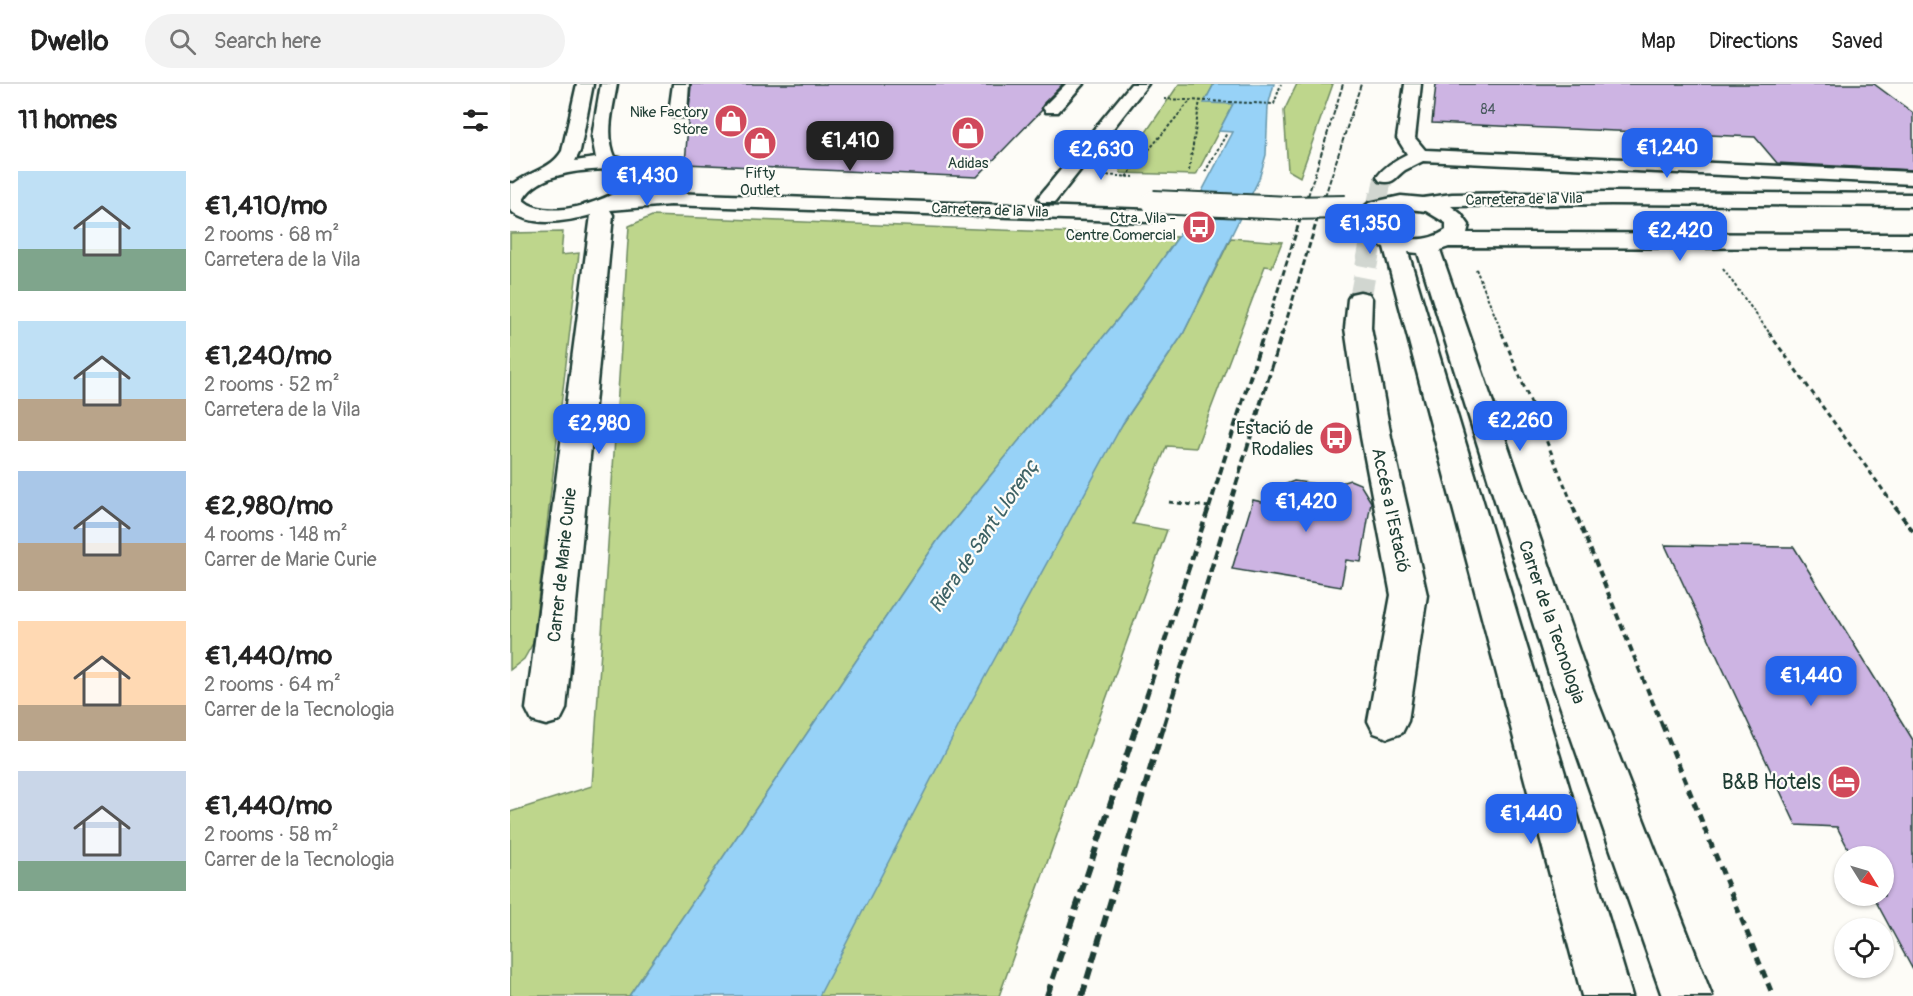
<!DOCTYPE html>
<html lang="en">
<head>
<meta charset="utf-8">
<style>
	:root { --surface:#fff; --page:#f2f2f2; --text:#222; --muted:#767676; --line:#e0e0e0; --accent:#2563eb }
	body { margin:0; font-family:Pangolin,sans-serif; background:var(--page); color:var(--text); height:100vh; display:flex; flex-direction:column; font-size:22px; white-space:nowrap }
	* { box-sizing:border-box; margin:0 }
	p { font-size:20px; color:var(--muted) }
	.icon { flex:none; width:33px; height:33px; fill:none; stroke:currentColor; stroke-width:2; stroke-linecap:round; stroke-linejoin:round }
	.map { position:relative; flex:1; overflow:hidden }
	.panel { display:flex; flex-direction:column; background:var(--surface); width:510px }
	.panel>* { flex:none }
	.needle { width:39px; rotate:127deg }
	.buttons { position:absolute; left:1324px; top:762px; display:grid; gap:12px }
	.buttons a { display:grid; place-items:center; width:60px; height:60px; border-radius:50%; background:var(--surface); box-shadow:0 2px 4px #0004; font-size:30px }
	.price { position:absolute; translate:-50% -51px; padding:0 14px; border-radius:12px; background:var(--accent); color:#fff; font-size:20px; line-height:39px; filter:drop-shadow(0 2px 3px #0008) }
	.price::after { content:''; position:absolute; left:50%; top:36px; width:18px; height:14px; margin-left:-9px; background:inherit; clip-path:polygon(0 0,100% 0,50% 100%) }
	.price.current { background:#222; color:#fff }
	ul { padding:0; list-style:none }
	li { display:flex; align-items:center; gap:18px; height:150px; padding:0 18px }
	li span { display:grid; place-items:center; flex:none; width:168px; height:120px; border-radius:0px; color:#555 }
	li>.icon { margin-inline-start:auto }
	span .icon { width:72px; height:72px; fill:#fffc; stroke-width:1 }
	li b { font-size:26px }
	h2 { display:flex; justify-content:space-between; align-items:center; height:72px; padding:0 18px; font-size:26px }
	header { display:flex; align-items:center; gap:36px; box-sizing:border-box; height:84px; padding:0 30px; background:var(--surface); border-bottom:2px solid var(--line) }
	header strong { font-size:28px }
	nav { display:flex; gap:33px; margin-inline-start:auto; font-size:21px }
	.search { width:420px; height:54px; background:var(--page); display:flex; align-items:center; gap:15px; box-sizing:border-box; padding:0 21px; border-radius:33px; color:var(--muted); font-size:22px }
	main { display:flex; flex:1; min-height:0 }
	.map>svg:first-child { display:block }
	.green { fill:#bed68c; stroke:#6e8a60; stroke-width:1.5 }
	.water { fill:#97d2f7; stroke:#6796a9; stroke-width:1.5 }
	.building { fill:#cdb4e3; stroke:#1f3d34; stroke-width:1.5 }
	.lines { fill:none; stroke-linecap:round; stroke-linejoin:round }
	.minor-tunnel-far1 { stroke:#d1d6d0; stroke-width:18; stroke-dasharray:18 9; stroke-linecap:butt }
	.minor-tunnel { stroke:#d1d6d0; stroke-width:22; stroke-dasharray:22 11; stroke-linecap:butt }
	.minor-casing { stroke:#1f3d34; stroke-width:5 }
	.major-casing { stroke:#1f3d34; stroke-width:5 }
	.path-far3 { stroke:#1f3d34; stroke-width:2; stroke-dasharray:3 2; stroke-linecap:butt }
	.path-far2 { stroke:#1f3d34; stroke-width:3; stroke-dasharray:5 4; stroke-linecap:butt }
	.path-far1 { stroke:#1f3d34; stroke-width:4; stroke-dasharray:7 4.5; stroke-linecap:butt }
	.path { stroke:#1f3d34; stroke-width:5; stroke-dasharray:8 6; stroke-linecap:butt }
	.minor { fill:#fdfcf7; fill-rule:evenodd }
	.major { fill:#fdfcf7; fill-rule:evenodd }
	.rail-far4 { stroke:#1f3d34; stroke-width:2; stroke-dasharray:5 2; stroke-linecap:butt }
	.rail-far3 { stroke:#1f3d34; stroke-width:3; stroke-dasharray:6 3; stroke-linecap:butt }
	.rail-far2 { stroke:#1f3d34; stroke-width:4; stroke-dasharray:8 4; stroke-linecap:butt }
	.rail-far1 { stroke:#1f3d34; stroke-width:4.5; stroke-dasharray:10 4.5; stroke-linecap:butt }
	.rail { stroke:#1f3d34; stroke-width:6; stroke-dasharray:12 6; stroke-linecap:butt }
	.minor-bridge-casing { stroke:#1f3d34; stroke-width:26; stroke-linecap:butt }
	.minor-bridge { stroke:#fdfcf7; stroke-width:22 }
	.labels { text-anchor:middle; stroke-width:4.5; stroke-linejoin:round; paint-order:stroke }
	.far-number-label { font-size:14px; fill:#4a5b60 }
	.far-poi-label { font-size:15px; fill:#1f3d34; stroke:#fdfcf7; text-anchor:end }
	.far-street-label { font-size:15px; fill:#1f3d34; stroke:#fdfcf7 }
	.poi-label { font-size:18px; fill:#1f3d34; stroke:#fdfcf7; text-anchor:end }
	.street-label { font-size:18px; fill:#1f3d34; stroke:#fdfcf7 }
	.water-label { font-size:20px; font-style:italic; fill:#3d6265; stroke:#fdfcf7 }
	.near-poi-label { font-size:21px; fill:#1f3d34; stroke:#fdfcf7; text-anchor:end }
</style>
</head>
<body>
<header>
<strong>Dwello</strong>
<div class="search"><svg class="icon" aria-label="search" viewBox="0 0 24 24"><circle cx="10" cy="10" r="6"/><path d="M15 15l6 6"/></svg>Search here</div>
<nav><a>Map</a><a>Directions</a><a>Saved</a></nav>
</header>
<main>
<section class="panel">
<h2>11 homes<svg class="icon" aria-label="filters" viewBox="0 0 24 24"><path d="M4 7h16M4 17h16"/><circle cx="9" cy="7" r="2"/><circle cx="15" cy="17" r="2"/></svg></h2>
<ul>
<li><span style="background:linear-gradient(#bfe0f5 65%,#7fa58c 0)"><svg class="icon" aria-label="home" viewBox="0 0 24 24"><path d="M3 11l9-7 9 7M6 9v11h12V9"/></svg></span><div><b>€1,410/mo</b><p>2 rooms · 68 m²</p><p>Carretera de la Vila</p></div></li>
<li><span style="background:linear-gradient(#bfe0f5 65%,#b9a48a 0)"><svg class="icon" aria-label="home" viewBox="0 0 24 24"><path d="M3 11l9-7 9 7M6 9v11h12V9"/></svg></span><div><b>€1,240/mo</b><p>2 rooms · 52 m²</p><p>Carretera de la Vila</p></div></li>
<li><span style="background:linear-gradient(#a9c7e8 60%,#b9a48a 0)"><svg class="icon" aria-label="home" viewBox="0 0 24 24"><path d="M3 11l9-7 9 7M6 9v11h12V9"/></svg></span><div><b>€2,980/mo</b><p>4 rooms · 148 m²</p><p>Carrer de Marie Curie</p></div></li>
<li><span style="background:linear-gradient(#ffd9b3 70%,#b9a48a 0)"><svg class="icon" aria-label="home" viewBox="0 0 24 24"><path d="M3 11l9-7 9 7M6 9v11h12V9"/></svg></span><div><b>€1,440/mo</b><p>2 rooms · 64 m²</p><p>Carrer de la Tecnologia</p></div></li>
<li><span style="background:linear-gradient(#c9d6e8 75%,#7fa58c 0)"><svg class="icon" aria-label="home" viewBox="0 0 24 24"><path d="M3 11l9-7 9 7M6 9v11h12V9"/></svg></span><div><b>€1,440/mo</b><p>2 rooms · 58 m²</p><p>Carrer de la Tecnologia</p></div></li>
</ul>
</section>
<div class="map">
<svg width="1403" height="912" viewBox="0 0 1403 912">
	<rect width="100%" height="100%" fill="#fdfcf7"/>
	<filter id="ink" filterUnits="userSpaceOnUse"><feTurbulence type="fractalNoise" baseFrequency=".0167" numOctaves="2"/><feDisplacementMap in="SourceGraphic" scale="12" xChannelSelector="R" yChannelSelector="G"/><feConvolveMatrix kernelMatrix="1 2 1 2 8 2 1 2 1" color-interpolation-filters="sRGB"/></filter>
	<g filter="url(#ink)">
		<path class="green" d="M 669,0 L 704,0 L 696,15 L 725,16 L 686,91 L 611,89 L 610,86 Z
			M 787,0 L 823,0 L 790,93 L 778,86 L 774,27 Z
			M 142,132 L 668,153 L 625,214 L 428,456 L 119,912 L 0,912 L 0,728 L 82,702 L 119,142 Z
			M 53,148 L 51,171 L 69,169 L 23,559 L 14,575 L 0,586 L 0,149 Z
			M 721,154 L 772,158 L 762,183 L 755,182 L 686,364 L 657,362 L 623,440 L 657,446 L 489,912 L 268,912 L 495,515 L 673,250 Z"/>
		<path class="water" d="M 704,0 L 764,0 L 758,22 L 756,71 L 749,95 L 673,250 L 613,339 L 460,620 L 309,912 L 119,912 L 428,456 L 625,214 L 668,153 L 723,48 L 709,47 L 723,20 L 694,19 Z"/>
		<path class="building" d="M 181,0 L 553,0 L 534,19 L 532,26 L 467,93 L 175,80 Z
			M 926,0 L 1364,0 L 1403,29 L 1403,86 L 1267,79 L 1245,53 L 922,39 Z
			M 840,396 L 850,400 L 861,418 L 851,478 L 836,476 L 831,503 L 722,485 L 743,416 L 761,420 L 766,404 L 784,397 L 821,402 Z
			M 1155,461 L 1284,463 L 1403,656 L 1403,886 L 1363,812 L 1374,812 L 1374,772 L 1342,772 L 1327,743 L 1286,741 Z"/>
		<g class="lines">
			<path class="minor-tunnel-far1" d="M 870,112 L 872,99 L 877,93"/>
			<path class="minor-tunnel" d="M 850,215 L 870,110"/>
			<g class="minor-casing">
				<path id="minor" d="M 67,0 L 83,0 L 70,67 L 65,77 L 86,74 L 82,53 L 91,0 L 107,0 C 103,24 95,50 105,73 L 137,80 L 145,88 L 145,98 L 132,111 L 160,109 L 639,126 L 646,128 L 650,132 L 646,136 L 639,138 L 160,121 L 100,126 L 103,131 L 56,625 L 50,637 L 36,641 L 22,637 L 16,625 L 81,131 C 58,137 20,145 0,126 L 0,103 C 16,88 40,87 52,67 ZM 111,85 L 123,88 L 125,96 C 102,116 39,139 13,116 C 29,86 81,85 111,85 Z
					M 163,0 L 179,0 L 177,29 L 174,33 L 162,33 L 159,29 Z
					M 556,0 L 573,0 L 548,28 L 536,28 L 533,24 L 536,20 Z
					M 621,0 L 638,0 L 545,118 L 531,118 L 528,114 L 531,110 Z
					M 895,0 L 911,0 L 905,54 L 915,66 L 1403,88 L 1403,100 L 913,77 C 907,80 901,83 895,86 C 885,93 884,101 870,97 L 867,93 C 875,82 885,76 897,70 L 887,54 Z
					M 1101,108 L 1403,110 L 1403,122 L 1101,120 L 941,122 L 951,130 L 959,141 L 957,149 L 1403,150 L 1403,164 L 939,163 L 930,166 L 1077,590 L 1202,912 L 1152,912 L 1039,590 L 908,169 L 898,168 L 1122,912 L 1072,912 L 874,163 C 859,158 845,150 843,133 L 859,119 L 891,112 L 913,114 L 942,110 ZM 891,124 L 916,127 L 936,139 L 936,146 C 914,161 885,157 865,140 L 865,135 L 873,128 Z
					M 850,208 L 859,210 L 862,215 L 861,244 L 881,353 L 917,511 L 898,637 L 892,649 L 878,654 L 864,649 L 858,637 L 881,511 L 851,353 L 835,244 L 838,215 L 841,210 Z"/>
			</g>
			<g class="major-casing">
				<path id="major" d="M 0,99 L 16,101 L 19,105 L 16,109 L 0,111 Z"/>
			</g>
			<path class="path-far3" d="M 654,15 L 764,20 L 771,0
				M 679,87 L 690,16
				M 695,88 L 717,49
				M 592,91 L 624,93
				M 616,93 L 680,17
				M 966,185 L 993,251
				M 1213,185 L 1261,251"/>
			<path class="path-far2" d="M 992,249 L 1064,424
				M 1259,249 L 1386,424
				M 659,418 L 699,423"/>
			<path class="path-far1" d="M 697,423 L 699,423
				M 1063,423 L 1152,641
				M 1385,423 L 1403,447"/>
			<path class="path" d="M 1152,640 L 1263,912"/>
			<use href="#minor" class="minor"/>
			<use href="#major" class="major"/>
			<path class="rail-far4" d="M 798,112 L 833,0
				M 815,112 L 851,0"/>
			<path class="rail-far3" d="M 754,251 L 798,110
				M 772,251 L 815,110"/>
			<path class="rail-far2" d="M 699,424 L 754,249
				M 719,424 L 772,249"/>
			<path class="rail-far1" d="M 627,641 L 699,423
				M 654,641 L 720,423"/>
			<path class="rail" d="M 537,912 L 627,640
				M 572,912 L 654,640"/>
			<g class="minor-bridge-casing">
				<path id="minor-bridge" d="M 643,118 L 779,124 L 836,123"/>
			</g>
			<use href="#minor-bridge" class="minor-bridge"/>
		</g>
	</g>
	<defs>
		<g id="shop-disc" transform="scale(1.725)"><circle r="9.5" fill="#d1495b" stroke="#fdfcf7"/><path d="M-5-2.5h2.3a2.7 3.5 0 0 1 5.4 0H5L5.5 6h-11ZM-1.5-2.5h3a1.5 2.3 0 0 0-3 0Z" fill="#fff"/></g>
		<g id="bus-disc" transform="scale(1.725)"><circle r="9.5" fill="#d1495b" stroke="#fdfcf7"/><path d="M-5-6H5V4H4V6H2V4H-2V6H-4V4H-5ZM-3.5-4V0h7V-4ZM-3.5 1.2v1.5H-2V1.2ZM2 1.2v1.5H3.5V1.2Z" fill="#fff"/></g>
		<g id="hotel-disc" transform="scale(1.725)"><circle r="9.5" fill="#d1495b" stroke="#fdfcf7"/><path d="M-6-4.5h1.5V1H6V5H4.5V3h-9V5H-6ZM-4 0a1.8 1.8 0 1 1 3.6 0ZM.5 0V-2.5h3Q6-2.5 6 0Z" fill="#fff"/></g>
	</defs>
	<g fill-rule="evenodd">
		<use href="#shop-disc" x="221" y="37"/>
		<use href="#shop-disc" x="458" y="49"/>
		<use href="#shop-disc" x="250" y="59"/>
		<use href="#bus-disc" x="689" y="143"/>
		<use href="#bus-disc" x="826" y="354"/>
		<use href="#hotel-disc" x="1334" y="698"/>
	</g>
	<g class="labels">
		<g class="far-number-label">
			<text x="978" y="30">84</text>
		</g>
		<g class="far-poi-label">
			<text x="198" y="33">Nike Factory<tspan x="198" dy="17">Store</tspan></text>
			<text x="458" y="84" text-anchor="middle">Adidas</text>
			<text x="250" y="94" text-anchor="middle">Fifty<tspan x="250" dy="17">Outlet</tspan></text>
			<text x="666" y="139">Ctra. Vila -<tspan x="666" dy="17">Centre Comercial</tspan></text>
		</g>
		<g class="far-street-label">
			<text transform="translate(1014 115) rotate(-1)" y="5">Carretera de la Vila</text>
			<text transform="translate(480 126) rotate(2)" y="5">Carretera de la Vila</text>
		</g>
		<g class="poi-label">
			<text x="803" y="350">Estació de<tspan x="803" dy="21">Rodalies</tspan></text>
		</g>
		<g class="street-label">
			<text transform="translate(881 426) rotate(78)" y="6">Accés a l'Estació</text>
			<text transform="translate(52 481) rotate(-84)" y="6">Carrer de Marie Curie</text>
			<text transform="translate(1042 538) rotate(71)" y="6">Carrer de la Tecnologia</text>
		</g>
		<g class="water-label">
			<text transform="translate(473 452) rotate(-56)" y="7">Riera de Sant Llorenç</text>
		</g>
		<g class="near-poi-label">
			<text x="1311" y="705">B&amp;B Hotels</text>
		</g>
	</g>
</svg>
<div class="buttons">
<a><svg class="needle" viewBox="-14 -14 28 28"><path d="M0-13l5 13h-10z" fill="#e53935"/><path d="M0 13l5-13h-10z" fill="#767676"/></svg></a>
<a><svg class="icon" aria-label="locate" viewBox="0 0 24 24"><circle cx="12" cy="12" r="6"/><path d="M12 2v4M12 18v4M2 12h4M18 12h4"/></svg></a>
</div>
<b class="price current" style="left:340px;top:88px">€1,410</b>
<b class="price" style="left:1157px;top:95px">€1,240</b>
<b class="price" style="left:591px;top:97px">€2,630</b>
<b class="price" style="left:137px;top:123px">€1,430</b>
<b class="price" style="left:860px;top:171px">€1,350</b>
<b class="price" style="left:1170px;top:178px">€2,420</b>
<b class="price" style="left:1010px;top:368px">€2,260</b>
<b class="price" style="left:89px;top:371px">€2,980</b>
<b class="price" style="left:796px;top:449px">€1,420</b>
<b class="price" style="left:1301px;top:623px">€1,440</b>
<b class="price" style="left:1021px;top:761px">€1,440</b>
</div>
</main>
</body>
</html>
